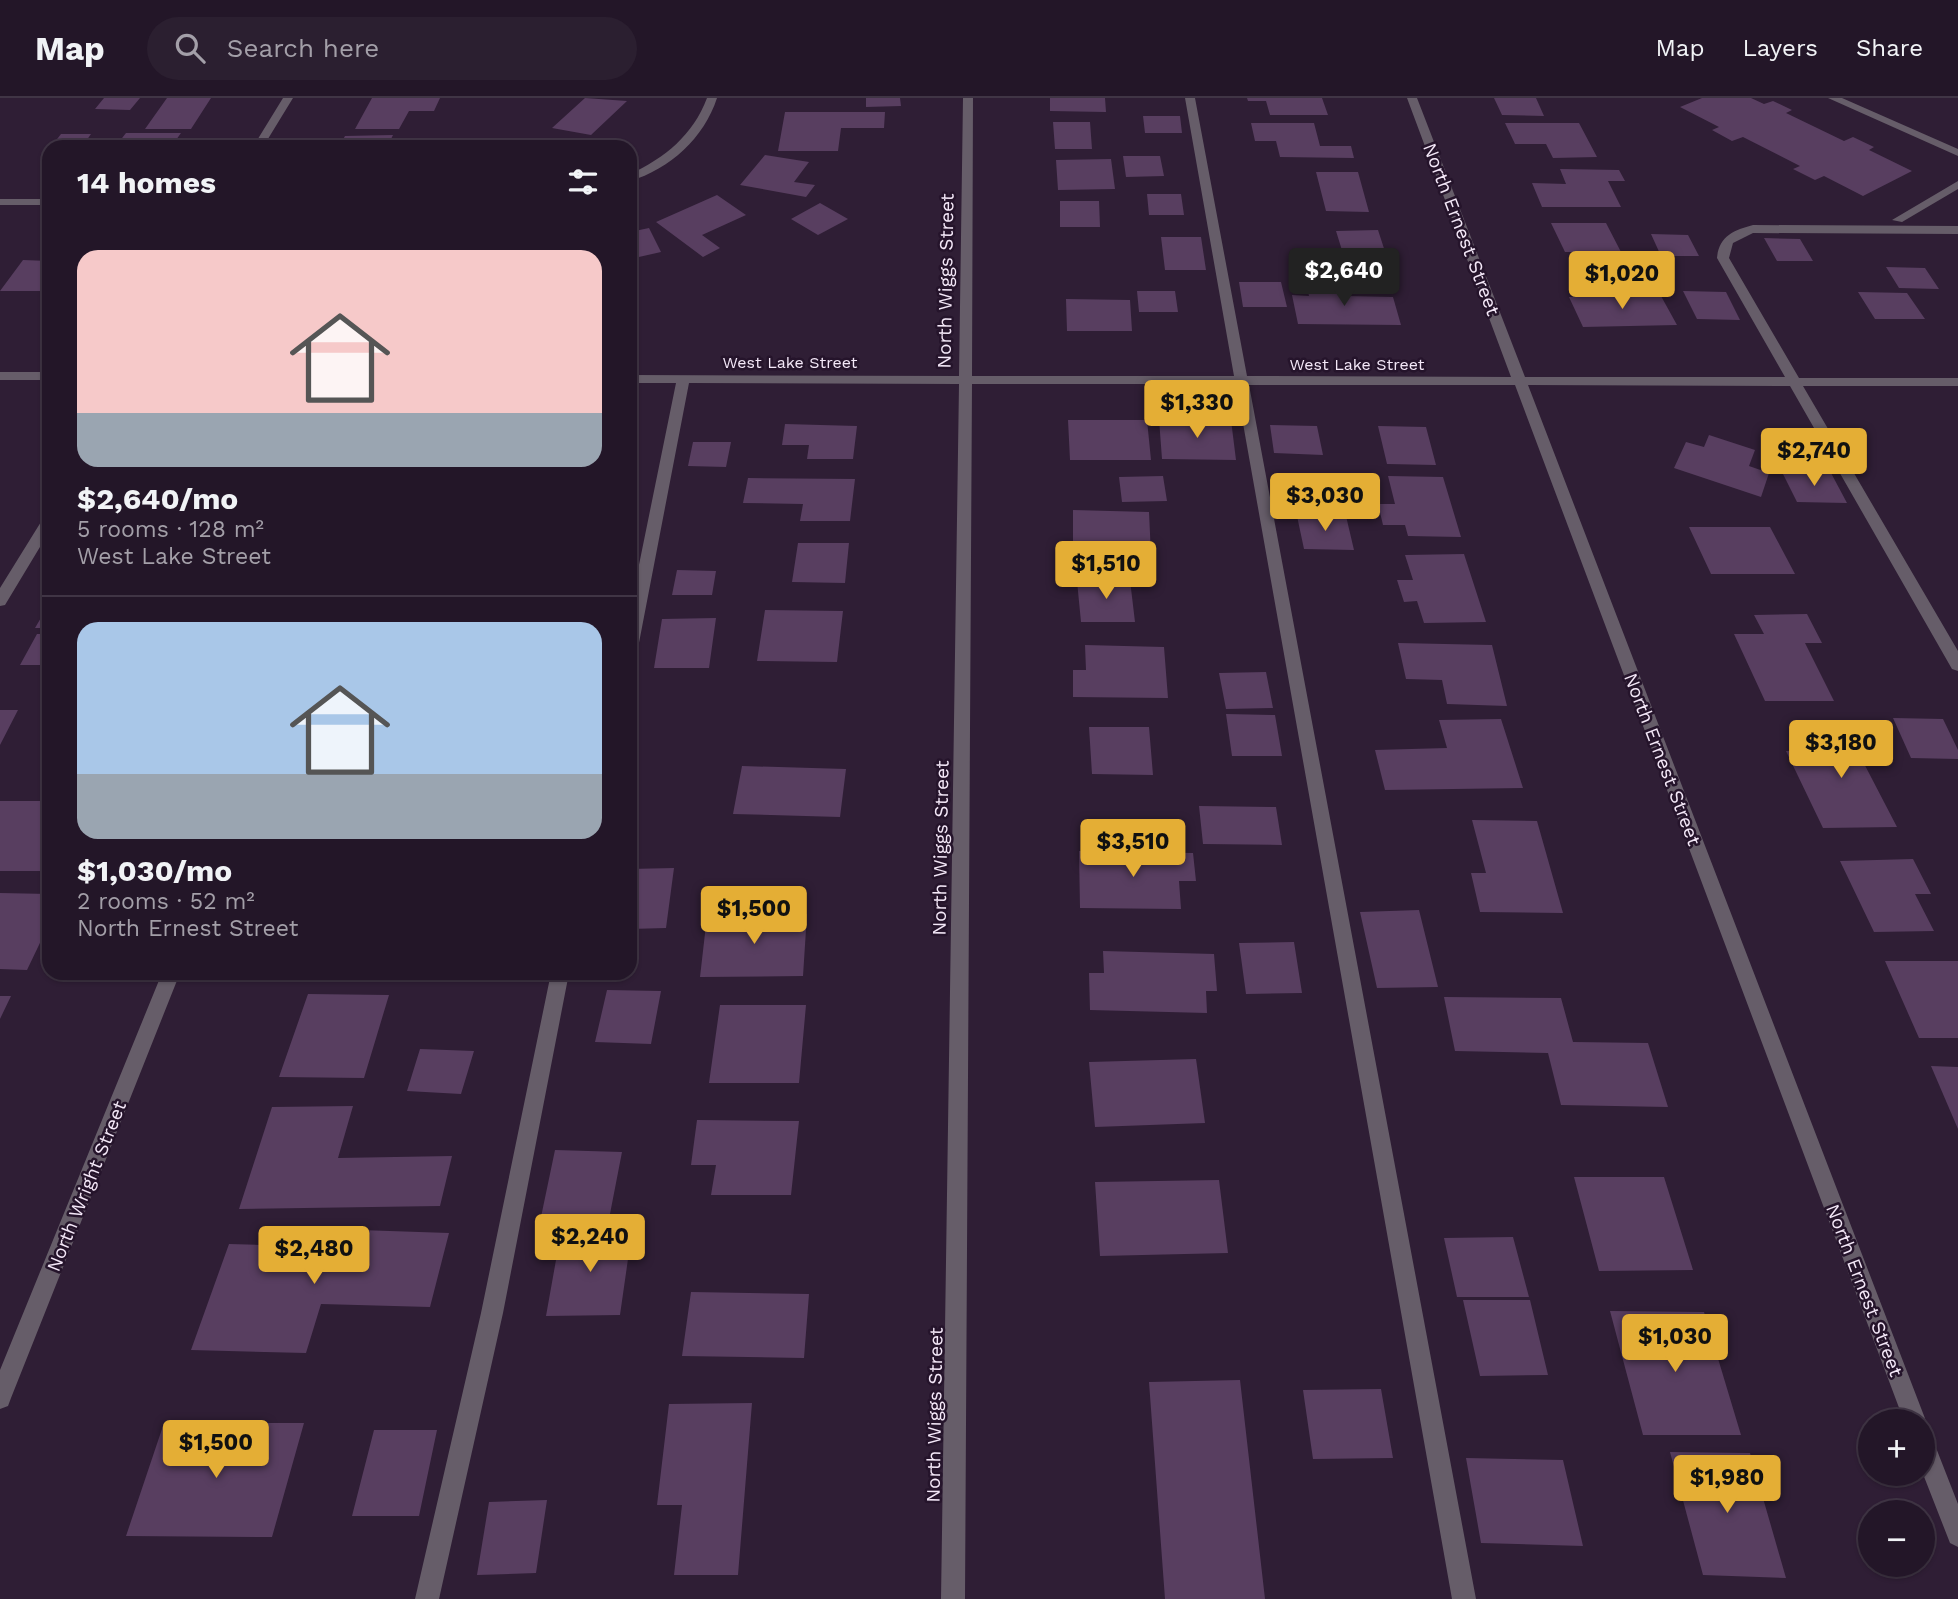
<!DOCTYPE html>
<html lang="en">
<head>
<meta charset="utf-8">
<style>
	:root { --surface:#231628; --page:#2b1f30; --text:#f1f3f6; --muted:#a39fa8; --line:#403545; --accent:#e4ae35 }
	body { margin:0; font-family:"Work Sans",sans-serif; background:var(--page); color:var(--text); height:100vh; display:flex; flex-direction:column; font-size:26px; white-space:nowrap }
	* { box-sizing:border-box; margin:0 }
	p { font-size:23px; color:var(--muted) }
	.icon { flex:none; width:38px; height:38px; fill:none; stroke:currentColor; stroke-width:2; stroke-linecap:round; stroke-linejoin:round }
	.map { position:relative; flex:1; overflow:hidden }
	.details { position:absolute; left:42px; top:42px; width:595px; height:840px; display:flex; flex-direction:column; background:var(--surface); border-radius:21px; box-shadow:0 2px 5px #0004,0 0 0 2px var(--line) }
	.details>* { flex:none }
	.fabs { position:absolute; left:1858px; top:1311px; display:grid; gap:14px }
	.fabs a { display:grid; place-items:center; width:77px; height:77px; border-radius:50%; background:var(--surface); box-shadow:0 2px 5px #0004,0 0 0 2px var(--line); font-size:35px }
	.price { position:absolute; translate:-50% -60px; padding:0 16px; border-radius:7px; background:var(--accent); color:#111; font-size:23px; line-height:46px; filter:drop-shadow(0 2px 4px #0008) }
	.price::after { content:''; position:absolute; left:50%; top:42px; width:21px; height:16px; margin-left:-10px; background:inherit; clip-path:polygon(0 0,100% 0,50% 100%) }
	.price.selected { background:#222; color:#fff }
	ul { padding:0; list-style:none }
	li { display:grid; align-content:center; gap:14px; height:371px; padding:0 35px }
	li+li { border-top:2px solid var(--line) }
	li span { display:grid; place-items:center; height:217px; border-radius:21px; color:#555 }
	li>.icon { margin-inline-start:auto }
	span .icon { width:126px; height:126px; fill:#fffc; stroke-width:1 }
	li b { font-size:30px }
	h2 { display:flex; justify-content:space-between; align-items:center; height:84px; padding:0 35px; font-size:30px }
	header { display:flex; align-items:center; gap:42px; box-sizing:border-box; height:98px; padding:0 35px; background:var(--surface); border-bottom:2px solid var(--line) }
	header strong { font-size:33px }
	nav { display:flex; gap:38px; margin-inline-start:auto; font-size:24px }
	.search { width:490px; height:63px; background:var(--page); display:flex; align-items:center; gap:18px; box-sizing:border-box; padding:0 24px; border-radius:38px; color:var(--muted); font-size:26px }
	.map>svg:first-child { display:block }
	.building { fill:#583e60 }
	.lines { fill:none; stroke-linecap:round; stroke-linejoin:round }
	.minor { fill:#665d69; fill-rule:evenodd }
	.labels { text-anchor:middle; stroke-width:5; stroke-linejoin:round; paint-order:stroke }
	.far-street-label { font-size:16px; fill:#f4e8f8; stroke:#25142b }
	.street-label { font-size:19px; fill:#f4e8f8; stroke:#25142b }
</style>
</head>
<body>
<header>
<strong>Map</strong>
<div class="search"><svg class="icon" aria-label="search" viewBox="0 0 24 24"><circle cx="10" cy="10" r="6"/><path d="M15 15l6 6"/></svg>Search here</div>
<nav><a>Map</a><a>Layers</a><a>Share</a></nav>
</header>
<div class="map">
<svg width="1958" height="1501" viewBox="0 0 1958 1501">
	<rect width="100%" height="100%" fill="#2f1e35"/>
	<path class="building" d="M 104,0 L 140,0 L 130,12 L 95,11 Z
		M 167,0 L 211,0 L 191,31 L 145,31 Z
		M 372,0 L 440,0 L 434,13 L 409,13 L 399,31 L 355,31 Z
		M 585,0 L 627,3 L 591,37 L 552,30 Z
		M 866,0 L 900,0 L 901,8 L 866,9 Z
		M 1050,0 L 1105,0 L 1106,14 L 1050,13 Z
		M 1247,0 L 1322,0 L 1328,17 L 1270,17 L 1266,3 L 1248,3 Z
		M 1494,0 L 1536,0 L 1544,18 L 1502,17 Z
		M 1702,0 L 1751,0 L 1764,6 L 1773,3 L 1792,12 L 1786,15 L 1844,43 L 1853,39 L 1874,49 L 1869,52 L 1912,73 L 1863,98 L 1824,78 L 1815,82 L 1793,71 L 1800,68 L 1743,39 L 1732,43 L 1712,32 L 1719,29 L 1680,9 Z
		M 785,14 L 885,14 L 884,30 L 841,30 L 838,53 L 778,53 Z
		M 1143,18 L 1180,18 L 1182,35 L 1145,35 Z
		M 1053,24 L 1090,24 L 1092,51 L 1055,51 Z
		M 1251,25 L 1314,25 L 1320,48 L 1351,48 L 1354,60 L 1280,59 L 1276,43 L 1255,43 Z
		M 1505,25 L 1579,25 L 1597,59 L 1553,60 L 1546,46 L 1515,46 Z
		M 126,35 L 181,35 L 171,49 L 115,49 Z
		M 61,36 L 91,36 L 82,49 L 51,49 Z
		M 393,37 L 387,49 L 339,49 L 345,38 Z
		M 765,57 L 809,64 L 794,84 L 815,87 L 806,99 L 740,87 Z
		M 1123,58 L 1160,58 L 1164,78 L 1126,79 Z
		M 1111,61 L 1115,91 L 1058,92 L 1056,62 Z
		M 1560,71 L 1619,72 L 1625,83 L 1608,83 L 1621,109 L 1542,109 L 1532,85 L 1566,86 Z
		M 1316,74 L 1358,74 L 1369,114 L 1326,113 Z
		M 1147,96 L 1181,96 L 1184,117 L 1149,117 Z
		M 717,97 L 746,117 L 702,137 L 720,150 L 703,159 L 656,124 Z
		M 1060,103 L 1099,103 L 1100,129 L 1060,129 Z
		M 820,105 L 848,121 L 818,137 L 791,121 Z
		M 1551,125 L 1606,125 L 1621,154 L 1565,154 Z
		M 649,130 L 661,154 L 630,161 L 630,134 Z
		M 1378,132 L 1392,175 L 1349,175 L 1336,133 Z
		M 1651,136 L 1688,137 L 1699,158 L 1661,158 Z
		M 1161,139 L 1201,139 L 1206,172 L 1165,172 Z
		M 1764,140 L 1800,141 L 1813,163 L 1777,163 Z
		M 23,162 L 49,163 L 49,193 L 0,193 Z
		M 1886,169 L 1925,170 L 1939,191 L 1899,190 Z
		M 1239,184 L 1281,184 L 1287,209 L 1243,209 Z
		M 1307,189 L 1343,189 L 1346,198 L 1393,199 L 1401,227 L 1298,226 L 1292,197 L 1309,198 Z
		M 1137,193 L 1175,193 L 1178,214 L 1139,214 Z
		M 1683,193 L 1726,194 L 1740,222 L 1697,221 Z
		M 1858,194 L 1907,195 L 1925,221 L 1875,221 Z
		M 1661,198 L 1677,227 L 1583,229 L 1569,199 Z
		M 1066,201 L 1130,202 L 1132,233 L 1067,233 Z
		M 1159,321 L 1231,322 L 1236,362 L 1162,361 Z
		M 1068,322 L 1147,322 L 1151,362 L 1070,362 Z
		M 785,326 L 857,328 L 853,361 L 807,361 L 809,347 L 782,347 Z
		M 1270,327 L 1317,328 L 1323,357 L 1274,355 Z
		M 1378,328 L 1426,329 L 1436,367 L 1387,366 Z
		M 1709,337 L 1755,352 L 1749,368 L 1769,375 L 1761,399 L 1674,370 L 1686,344 L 1704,349 Z
		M 693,344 L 731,344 L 726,369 L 688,368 Z
		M 1782,374 L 1831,375 L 1847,405 L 1797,404 Z
		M 1163,378 L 1167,403 L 1122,404 L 1119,379 Z
		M 1388,378 L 1443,379 L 1461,439 L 1408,438 L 1405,427 L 1383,427 L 1378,406 L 1395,406 Z
		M 748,380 L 855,381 L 850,423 L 800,423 L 803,406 L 743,405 Z
		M 1073,412 L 1149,414 L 1151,457 L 1073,454 Z
		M 1297,418 L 1346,418 L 1354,452 L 1304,451 Z
		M 1689,429 L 1770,429 L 1795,476 L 1711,476 Z
		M 798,445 L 849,445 L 845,485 L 792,484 Z
		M 1464,456 L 1486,524 L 1424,525 L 1417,503 L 1404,504 L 1397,482 L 1413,482 L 1405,457 Z
		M 677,472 L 716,473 L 712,497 L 672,497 Z
		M 1130,482 L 1135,524 L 1081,524 L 1077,483 Z
		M 49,506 L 49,530 L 35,530 Z
		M 765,512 L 843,513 L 837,564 L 757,563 Z
		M 1807,516 L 1822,545 L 1805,545 L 1834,603 L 1765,603 L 1734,536 L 1764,536 L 1754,517 Z
		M 716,520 L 709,570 L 654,570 L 662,521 Z
		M 37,536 L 49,536 L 49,567 L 20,567 Z
		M 1398,545 L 1492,547 L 1507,608 L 1447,606 L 1442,582 L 1406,581 Z
		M 1085,547 L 1164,549 L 1168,600 L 1073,599 L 1073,572 L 1086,572 Z
		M 1266,574 L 1273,610 L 1226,611 L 1219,575 Z
		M 0,612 L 18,612 L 0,647 Z
		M 1226,616 L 1275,617 L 1282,658 L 1232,658 Z
		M 1893,620 L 1943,621 L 1958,652 L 1958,661 L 1911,660 Z
		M 1501,621 L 1523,690 L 1385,692 L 1375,652 L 1447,650 L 1439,622 Z
		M 1862,628 L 1875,654 L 1858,654 L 1897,729 L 1823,730 L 1786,653 L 1823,652 L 1811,629 Z
		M 1089,629 L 1149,629 L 1153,677 L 1092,676 Z
		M 742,668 L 846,671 L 840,719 L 733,716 Z
		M 0,703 L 49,703 L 49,773 L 0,773 Z
		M 1199,708 L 1276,709 L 1282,747 L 1203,746 Z
		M 1472,722 L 1537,723 L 1563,815 L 1480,814 L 1471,775 L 1486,775 Z
		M 1079,753 L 1193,755 L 1196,783 L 1179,783 L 1181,811 L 1080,810 Z
		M 1913,761 L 1931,796 L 1915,796 L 1934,833 L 1874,834 L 1840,763 Z
		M 674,770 L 666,830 L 630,831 L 630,771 Z
		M 0,795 L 49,796 L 49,826 L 27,872 L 0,871 Z
		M 1419,812 L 1438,889 L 1377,890 L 1360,814 Z
		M 807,816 L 803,878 L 700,879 L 707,818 Z
		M 1294,844 L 1302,895 L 1246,896 L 1239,845 Z
		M 1103,853 L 1214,856 L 1217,893 L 1206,893 L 1207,915 L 1090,912 L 1089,875 L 1104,875 Z
		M 1885,863 L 1958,863 L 1958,940 L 1919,940 Z
		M 607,892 L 661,893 L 651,946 L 595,944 Z
		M 308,896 L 389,897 L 364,980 L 279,979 Z
		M 0,898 L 11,898 L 0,921 Z
		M 1444,899 L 1561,900 L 1573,944 L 1648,945 L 1668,1009 L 1561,1007 L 1548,955 L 1455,953 Z
		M 720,907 L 806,907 L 799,985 L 709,985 Z
		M 420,951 L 474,953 L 461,996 L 407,993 Z
		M 1196,961 L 1205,1025 L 1095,1029 L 1089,964 Z
		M 1931,968 L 1958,969 L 1958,1031 Z
		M 353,1008 L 338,1060 L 452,1058 L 440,1108 L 239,1111 L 272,1009 Z
		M 697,1022 L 799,1023 L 791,1097 L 711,1097 L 716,1067 L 691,1067 Z
		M 555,1052 L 622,1054 L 609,1121 L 541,1119 Z
		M 1574,1079 L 1664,1079 L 1693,1172 L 1599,1173 Z
		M 1219,1082 L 1228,1155 L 1100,1158 L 1095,1084 Z
		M 330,1131 L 449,1135 L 430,1209 L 321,1206 L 306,1255 L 191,1252 L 229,1146 L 325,1149 Z
		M 632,1133 L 620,1217 L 546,1218 L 561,1134 Z
		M 1513,1139 L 1529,1199 L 1457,1199 L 1444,1140 Z
		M 691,1194 L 809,1196 L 804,1260 L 682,1258 Z
		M 1463,1202 L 1530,1202 L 1548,1277 L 1480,1278 Z
		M 1610,1213 L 1704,1214 L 1741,1337 L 1643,1337 Z
		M 1240,1282 L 1265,1501 L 1165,1501 L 1149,1284 Z
		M 1381,1291 L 1393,1360 L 1313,1361 L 1303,1292 Z
		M 752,1305 L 738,1477 L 674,1477 L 682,1407 L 657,1407 L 669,1306 Z
		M 164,1325 L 304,1325 L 272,1439 L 126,1438 Z
		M 374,1332 L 437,1332 L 419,1418 L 352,1418 Z
		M 1670,1354 L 1750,1355 L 1786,1480 L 1703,1477 Z
		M 1466,1360 L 1563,1362 L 1583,1448 L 1481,1445 Z
		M 547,1402 L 536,1475 L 477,1477 L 489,1404 Z"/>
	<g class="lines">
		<path class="minor" d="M 283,0 L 293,0 L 263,49 L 253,49 Z
			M 707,0 L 717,0 C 704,40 670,71 630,83 L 630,76 C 665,60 693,37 707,0 Z
			M 963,0 L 973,0 L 972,278 L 1234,278 L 1185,0 L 1195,0 L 1247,278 L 1511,279 L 1407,0 L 1417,0 L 1525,279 L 1785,279 L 1717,160 C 1719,138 1734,132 1753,127 L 1958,128 L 1958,136 L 1753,135 L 1733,145 L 1729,160 L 1799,280 L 1958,280 L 1958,288 L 1803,288 L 1958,553 L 1958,573 L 1952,571 L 1790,288 L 1528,287 L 1926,1323 L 1923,1331 L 1923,1323 L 1904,1323 L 1515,287 L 1249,287 L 1476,1501 L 1452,1501 L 1236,286 L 972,286 L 965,1501 L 941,1501 L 959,286 L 689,285 L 638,550 L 630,556 L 630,511 L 676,285 L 630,285 L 630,277 L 959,278 Z
			M 1828,0 L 1842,0 L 1958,51 L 1958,58 Z
			M 1958,83 L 1958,91 L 1902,124 L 1892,122 Z
			M 0,101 L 49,101 L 49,107 L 0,107 Z
			M 0,274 L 49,274 L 49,282 L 0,282 Z
			M 49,417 L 49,434 L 5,507 L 0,508 L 0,490 L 44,419 Z
			M 162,875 L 180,875 L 11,1300 L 8,1308 L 0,1311 L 0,1272 Z
			M 551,875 L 569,875 L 503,1215 L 439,1501 L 415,1501 L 481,1215 Z
			M 1923,1334 L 1931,1337 L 1958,1406 L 1958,1449 L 1950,1445 L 1923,1376 Z"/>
	</g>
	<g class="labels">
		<g class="far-street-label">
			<text x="790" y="270">West Lake Street</text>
			<text x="1357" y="272">West Lake Street</text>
		</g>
		<g class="street-label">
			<text transform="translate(1462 131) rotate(69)" y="7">North Ernest Street</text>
			<text transform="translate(945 183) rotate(-89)" y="7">North Wiggs Street</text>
			<text transform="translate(1663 661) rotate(69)" y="7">North Ernest Street</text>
			<text transform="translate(940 750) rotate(-89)" y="7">North Wiggs Street</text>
			<text transform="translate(86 1088) rotate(-68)" y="7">North Wright Street</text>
			<text transform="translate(1865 1192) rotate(69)" y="7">North Ernest Street</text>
			<text transform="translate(934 1317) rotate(-89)" y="7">North Wiggs Street</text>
		</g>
	</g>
</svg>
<div class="fabs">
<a>+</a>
<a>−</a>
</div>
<b class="price selected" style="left:1344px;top:210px">$2,640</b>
<b class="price" style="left:1622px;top:213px">$1,020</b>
<b class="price" style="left:1197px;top:342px">$1,330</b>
<b class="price" style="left:1814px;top:390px">$2,740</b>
<b class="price" style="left:1325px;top:435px">$3,030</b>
<b class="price" style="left:1106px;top:503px">$1,510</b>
<b class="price" style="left:1841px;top:682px">$3,180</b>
<b class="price" style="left:1133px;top:781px">$3,510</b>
<b class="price" style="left:754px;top:848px">$1,500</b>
<b class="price" style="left:590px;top:1176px">$2,240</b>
<b class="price" style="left:314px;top:1188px">$2,480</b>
<b class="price" style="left:1675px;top:1276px">$1,030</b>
<b class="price" style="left:216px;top:1382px">$1,500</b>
<b class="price" style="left:1727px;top:1417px">$1,980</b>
<section class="details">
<h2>14 homes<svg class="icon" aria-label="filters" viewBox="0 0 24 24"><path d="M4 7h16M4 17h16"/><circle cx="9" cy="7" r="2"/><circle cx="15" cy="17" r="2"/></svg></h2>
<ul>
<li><span style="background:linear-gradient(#f6c9c9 75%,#9aa5b1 0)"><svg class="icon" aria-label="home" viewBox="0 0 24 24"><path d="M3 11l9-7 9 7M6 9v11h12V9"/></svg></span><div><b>$2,640/mo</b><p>5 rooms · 128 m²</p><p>West Lake Street</p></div></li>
<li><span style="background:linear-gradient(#a9c7e8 70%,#9aa5b1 0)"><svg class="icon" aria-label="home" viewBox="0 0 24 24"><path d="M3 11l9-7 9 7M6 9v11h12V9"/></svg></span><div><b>$1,030/mo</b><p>2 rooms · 52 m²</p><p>North Ernest Street</p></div></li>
</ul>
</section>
</div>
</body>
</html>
